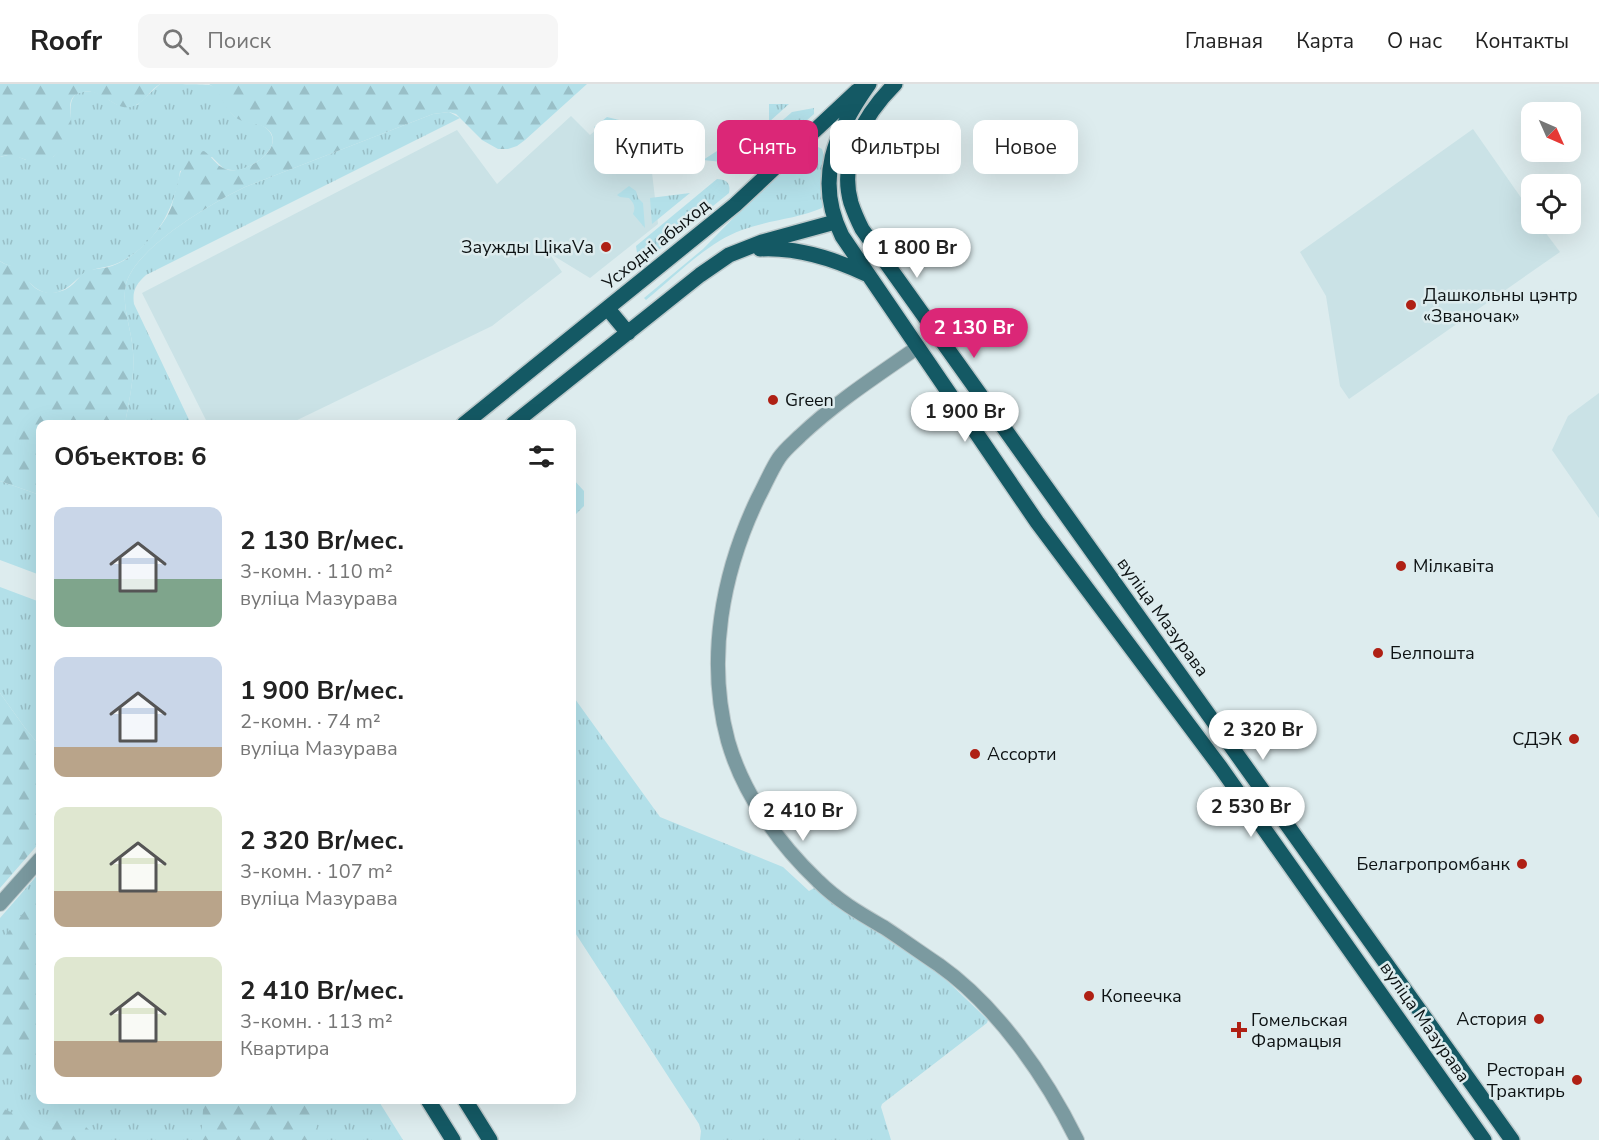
<!DOCTYPE html>
<html lang="ru">
<head>
<meta charset="utf-8">
<style>
	:root { --surface:#fff; --page:#f6f6f6; --text:#222; --muted:#767676; --line:#e0e0e0; --accent:#db2777 }
	body { margin:0; font-family:"Nunito Sans",sans-serif; background:var(--page); color:var(--text); height:100vh; display:flex; flex-direction:column; font-size:22px; white-space:nowrap }
	* { box-sizing:border-box; margin:0 }
	p { font-size:20px; color:var(--muted) }
	.icon { flex:none; width:33px; height:33px; fill:none; stroke:currentColor; stroke-width:2; stroke-linecap:round; stroke-linejoin:round }
	.map { position:relative; flex:1; overflow:hidden }
	.drawer { position:absolute; left:36px; top:336px; width:540px; height:684px; display:flex; flex-direction:column; background:var(--surface); border-radius:12px; box-shadow:0 6px 24px #0002 }
	.drawer>* { flex:none }
	.banner { position:absolute; left:594px; top:36px; width:570px; height:54px; display:flex; gap:12px }
	.needle { width:39px; rotate:135deg }
	.tools { position:absolute; left:1521px; top:18px; display:grid; gap:12px }
	.tools a { display:grid; place-items:center; width:60px; height:60px; border-radius:12px; background:var(--surface); box-shadow:0 6px 24px #0002; font-size:30px }
	.price { position:absolute; translate:-50% -51px; padding:0 14px; border-radius:21px; background:#fff; color:#222; font-size:20px; line-height:39px; filter:drop-shadow(0 2px 3px #0008) }
	.price::after { content:''; position:absolute; left:50%; top:36px; width:18px; height:14px; margin-left:-9px; background:inherit; clip-path:polygon(0 0,100% 0,50% 100%) }
	.price.on { background:var(--accent); color:#fff }
	ul { padding:0; list-style:none }
	li { display:flex; align-items:center; gap:18px; height:150px; padding:0 18px }
	li span { display:grid; place-items:center; flex:none; width:168px; height:120px; border-radius:12px; color:#555 }
	li>.icon { margin-inline-start:auto }
	span .icon { width:72px; height:72px; fill:#fffc; stroke-width:1 }
	li b { font-size:26px }
	h2 { display:flex; justify-content:space-between; align-items:center; height:72px; padding:0 18px; font-size:26px }
	.tag { padding:0 21px; border-radius:12px; background:var(--surface); box-shadow:0 6px 24px #0002; font-size:21px; line-height:54px }
	.tag.on { background:var(--accent); color:#fff }
	header { display:flex; align-items:center; gap:36px; box-sizing:border-box; height:84px; padding:0 30px; background:var(--surface); border-bottom:2px solid var(--line) }
	header strong { font-size:28px }
	nav { display:flex; gap:33px; margin-inline-start:auto; font-size:21px }
	.search { width:420px; height:54px; background:var(--page); display:flex; align-items:center; gap:15px; box-sizing:border-box; padding:0 21px; border-radius:12px; color:var(--muted); font-size:22px }
	.map>svg:first-child { display:block }
	.built { fill:#cae2e6 }
	.grass { fill:url(#grass-tufts) }
	.forest { fill:url(#forest-firs) }
	.lines { fill:none; stroke-linecap:round; stroke-linejoin:round }
	.minor-casing { stroke:#bcc9cb; stroke-width:16 }
	.major-casing { stroke:#bcc9cb; stroke-width:18 }
	.minor { stroke:#7b9aa0; stroke-width:14 }
	.major { stroke:#145964; stroke-width:15 }
	.poi-dot { fill:#af2014; stroke:#ddecee; stroke-width:2 }
	.labels { text-anchor:middle; stroke-width:5; stroke-linejoin:round; paint-order:stroke }
	.street-label { font-size:18px; fill:#0d1213; stroke:#ddecee }
	.poi-label { font-size:18px; fill:#0d1213; stroke:#ddecee; text-anchor:start }
</style>
</head>
<body>
<header>
<strong>Roofr</strong>
<div class="search"><svg class="icon" aria-label="search" viewBox="0 0 24 24"><circle cx="10" cy="10" r="6"/><path d="M15 15l6 6"/></svg>Поиск</div>
<nav><a>Главная</a><a>Карта</a><a>О нас</a><a>Контакты</a></nav>
</header>
<div class="map">
<svg width="1599" height="1056" viewBox="0 0 1599 1056">
	<defs>
		<pattern id="grass-tufts" width="24" height="20" patternUnits="userSpaceOnUse" patternTransform="scale(1.5)"><rect width="24" height="20" fill="#b3e0e9"/><path d="M3 7l-1-3M5 7V3M7 7l1-3M15 17l-1-3M17 17v-4M19 17l1-3" fill="none" stroke="#99bfc7"/></pattern>
		<pattern id="forest-firs" width="22" height="20" patternUnits="userSpaceOnUse" patternTransform="scale(1.5)"><rect width="22" height="20" fill="#b3e0e9"/><path d="M5 1l3.5 6h-7zM16 11l3.5 6h-7z" fill="#99bfc7"/></pattern>
	</defs>
	<rect width="100%" height="100%" fill="#ddecee"/>
	<path class="built" d="M 571,32 L 590,51 L 597,45 L 605,42 L 613,43 L 651,80 L 658,140 L 590,194 L 549,169 L 562,188 L 492,242 L 289,340 L 208,340 L 142,209 L 457,46 L 497,100 Z
		M 1473,45 L 1531,128 L 1532,140 L 1539,140 L 1560,168 L 1349,315 L 1340,302 L 1326,212 L 1300,168 Z
		M 1599,309 L 1599,434 L 1552,366 L 1568,332 Z"/>
	<path class="grass" d="M 160,0 C 173,0 200,0 210,1 C 222,5 225,21 232,30 C 242,42 264,35 271,50 C 279,66 255,81 243,85 C 237,87 230,86 224,85 L 212,73 L 180,87 C 175,125 155,162 118,179 C 108,184 97,183 87,188 C 73,196 67,210 48,209 C 33,207 27,193 16,185 C 11,181 5,181 0,177 L 0,73 L 12,70 L 26,76 L 53,73 C 59,66 66,59 69,51 C 75,32 60,3 94,8 C 103,10 107,15 114,19 C 120,23 130,21 137,21 Z
		M 769,20 L 789,20 L 769,38 Z
		M 814,24 L 814,30 C 791,50 778,71 746,68 L 792,28 Z
		M 449,28 L 460,34 L 146,191 C 136,200 132,207 134,220 L 191,340 L 125,340 C 129,317 135,292 133,268 C 132,246 121,222 126,200 C 136,163 212,119 245,103 L 433,30 Z
		M 607,33 L 623,37 L 655,69 L 656,72 L 653,80 L 645,83 L 627,82 L 622,76 L 627,72 L 633,78 L 645,68 L 624,42 L 619,45 L 613,39 L 601,50 L 594,43 Z
		M 814,61 L 822,65 L 824,72 L 825,116 L 822,124 C 797,135 768,136 742,146 C 706,159 676,192 646,216 L 644,214 L 703,165 L 801,65 L 807,62 Z
		M 717,67 L 729,72 L 722,78 L 703,76 Z
		M 717,95 C 727,95 731,100 729,109 L 639,182 L 636,162 Z
		M 629,102 L 636,107 L 638,114 L 643,119 L 645,144 L 633,130 C 636,123 634,119 629,114 L 620,113 L 617,111 Z
		M 690,109 L 652,140 L 650,114 Z
		M 573,395 L 584,407 L 584,422 L 573,433 L 572,396 Z
		M 0,397 L 40,411 L 40,491 L 0,476 Z
		M 0,503 L 40,518 L 40,662 L 25,644 L 0,609 Z
		M 575,615 L 660,733 L 783,783 L 809,807 L 816,803 L 847,828 L 940,890 L 988,936 L 987,939 L 882,1020 L 881,1023 L 891,1056 L 700,1056 L 701,1047 L 699,1040 L 572,844 L 572,616 Z
		M 40,788 L 40,1016 L 378,1016 L 403,1056 L 0,1056 L 0,834 Z"/>
	<path class="forest" d="M 0,0 L 160,0 C 151,5 145,17 136,21 C 115,32 103,0 79,9 C 63,15 74,35 71,47 C 69,57 57,71 49,76 C 31,86 18,65 0,73 Z
		M 209,0 L 587,0 L 525,56 L 517,62 L 508,65 L 498,65 L 482,56 L 456,30 L 449,28 L 433,30 L 245,103 C 212,119 136,163 126,200 C 121,222 132,246 133,268 C 135,292 129,317 125,340 L 40,340 L 40,411 L 0,397 L 0,177 C 7,183 18,181 24,188 C 27,192 28,197 31,200 C 41,212 61,211 72,201 C 77,197 80,191 85,188 C 93,184 103,185 112,182 C 134,174 154,153 166,134 C 180,113 173,72 204,67 C 211,72 217,82 225,85 C 241,92 282,69 271,49 C 264,38 248,41 238,35 C 225,28 223,9 209,0 Z
		M 0,609 L 25,644 L 40,662 L 40,758 L 0,804 Z
		M 40,808 L 40,975 C 25,973 13,976 0,984 L 0,858 Z
		M 200,1016 L 305,1016 L 316,1039 L 319,1056 L 201,1056 L 203,1026 Z
		M 0,1023 L 17,1031 L 80,1037 L 99,1056 L 0,1056 Z"/>
	<g class="lines">
		<g class="minor-casing">
			<path id="minor" d="M 918,263 C 878,291 836,318 800,352 C 793,359 785,365 779,374 C 771,386 765,401 758,414 C 722,489 706,576 728,657 C 743,710 779,760 818,797 C 838,817 861,830 885,844 C 903,856 921,869 939,881 C 997,922 1046,993 1077,1056
				M 0,820 L 40,775"/>
		</g>
		<g class="major-casing">
			<path id="major" d="M 869,0 C 835,48 814,96 842,152 L 1037,438 L 1221,684 L 1484,1056
				M 895,0 C 865,30 838,75 851,119 C 854,128 858,137 862,145 L 1512,1056
				M 760,165 C 797,163 832,174 866,190
				M 608,225 L 628,249
				M 464,340 L 735,121 L 857,7
				M 513,340 L 700,191 L 729,171 L 762,158 L 835,138
				M 428,1016 L 453,1056
				M 465,1016 L 490,1056"/>
		</g>
		<use href="#minor" class="minor"/>
		<use href="#major" class="major"/>
	</g>
	<g class="poi-dot">
		<circle cx="606" cy="163" r="6"/>
		<circle cx="1411" cy="221" r="6"/>
		<circle cx="773" cy="316" r="6"/>
		<circle cx="1401" cy="482" r="6"/>
		<circle cx="1378" cy="569" r="6"/>
		<circle cx="1574" cy="655" r="6"/>
		<circle cx="975" cy="670" r="6"/>
		<circle cx="1522" cy="780" r="6"/>
		<circle cx="1089" cy="912" r="6"/>
		<circle cx="1539" cy="935" r="6"/>
		<path d="M1236 937h6v6h6v6h-6v6h-6v-6h-6v-6h6z"/>
		<circle cx="1577" cy="996" r="6"/>
	</g>
	<g class="labels">
		<g class="street-label">
			<text transform="translate(656 160) rotate(-39)" y="6">Усходні абыход</text>
			<text transform="translate(1163 533) rotate(54)" y="6">вуліца Мазурава</text>
			<text transform="translate(1425 938) rotate(55)" y="6">вуліца Мазурава</text>
		</g>
		<g class="poi-label">
			<text x="594" y="169" text-anchor="end">Заужды ЦікаVа</text>
			<text x="1423" y="217">Дашкольны цэнтр<tspan x="1423" dy="21">«Званочак»</tspan></text>
			<text x="785" y="322">Green</text>
			<text x="1413" y="488">Мілкавіта</text>
			<text x="1390" y="575">Белпошта</text>
			<text x="1562" y="661" text-anchor="end">СДЭК</text>
			<text x="987" y="676">Ассорти</text>
			<text x="1510" y="786" text-anchor="end">Белагропромбанк</text>
			<text x="1101" y="918">Копеечка</text>
			<text x="1527" y="941" text-anchor="end">Астория</text>
			<text x="1251" y="942">Гомельская<tspan x="1251" dy="21">Фармацыя</tspan></text>
			<text x="1565" y="992" text-anchor="end">Ресторан<tspan x="1565" dy="21">Трактирь</tspan></text>
		</g>
	</g>
</svg>
<div class="tools">
<a><svg class="needle" viewBox="-14 -14 28 28"><path d="M0-13l5 13h-10z" fill="#e53935"/><path d="M0 13l5-13h-10z" fill="#767676"/></svg></a>
<a><svg class="icon" aria-label="locate" viewBox="0 0 24 24"><circle cx="12" cy="12" r="6"/><path d="M12 2v4M12 18v4M2 12h4M18 12h4"/></svg></a>
</div>
<b class="price" style="left:917px;top:195px">1 800 Br</b>
<b class="price on" style="left:974px;top:275px">2 130 Br</b>
<b class="price" style="left:965px;top:359px">1 900 Br</b>
<b class="price" style="left:1263px;top:677px">2 320 Br</b>
<b class="price" style="left:1251px;top:754px">2 530 Br</b>
<b class="price" style="left:803px;top:758px">2 410 Br</b>
<div class="banner">
<a class="tag">Купить</a>
<a class="tag on">Снять</a>
<a class="tag">Фильтры</a>
<a class="tag">Новое</a>
</div>
<section class="drawer">
<h2>Объектов: 6<svg class="icon" aria-label="filters" viewBox="0 0 24 24"><path d="M4 7h16M4 17h16"/><circle cx="9" cy="7" r="2"/><circle cx="15" cy="17" r="2"/></svg></h2>
<ul>
<li><span style="background:linear-gradient(#c9d6e8 60%,#7fa58c 0)"><svg class="icon" aria-label="home" viewBox="0 0 24 24"><path d="M3 11l9-7 9 7M6 9v11h12V9"/></svg></span><div><b>2 130 Br/мес.</b><p>3-комн. · 110 m²</p><p>вуліца Мазурава</p></div></li>
<li><span style="background:linear-gradient(#c9d6e8 75%,#b9a48a 0)"><svg class="icon" aria-label="home" viewBox="0 0 24 24"><path d="M3 11l9-7 9 7M6 9v11h12V9"/></svg></span><div><b>1 900 Br/мес.</b><p>2-комн. · 74 m²</p><p>вуліца Мазурава</p></div></li>
<li><span style="background:linear-gradient(#dfe7d0 70%,#b9a48a 0)"><svg class="icon" aria-label="home" viewBox="0 0 24 24"><path d="M3 11l9-7 9 7M6 9v11h12V9"/></svg></span><div><b>2 320 Br/мес.</b><p>3-комн. · 107 m²</p><p>вуліца Мазурава</p></div></li>
<li><span style="background:linear-gradient(#dfe7d0 70%,#b9a48a 0)"><svg class="icon" aria-label="home" viewBox="0 0 24 24"><path d="M3 11l9-7 9 7M6 9v11h12V9"/></svg></span><div><b>2 410 Br/мес.</b><p>3-комн. · 113 m²</p><p>Квартира</p></div></li>
</ul>
</section>
</div>
</body>
</html>
